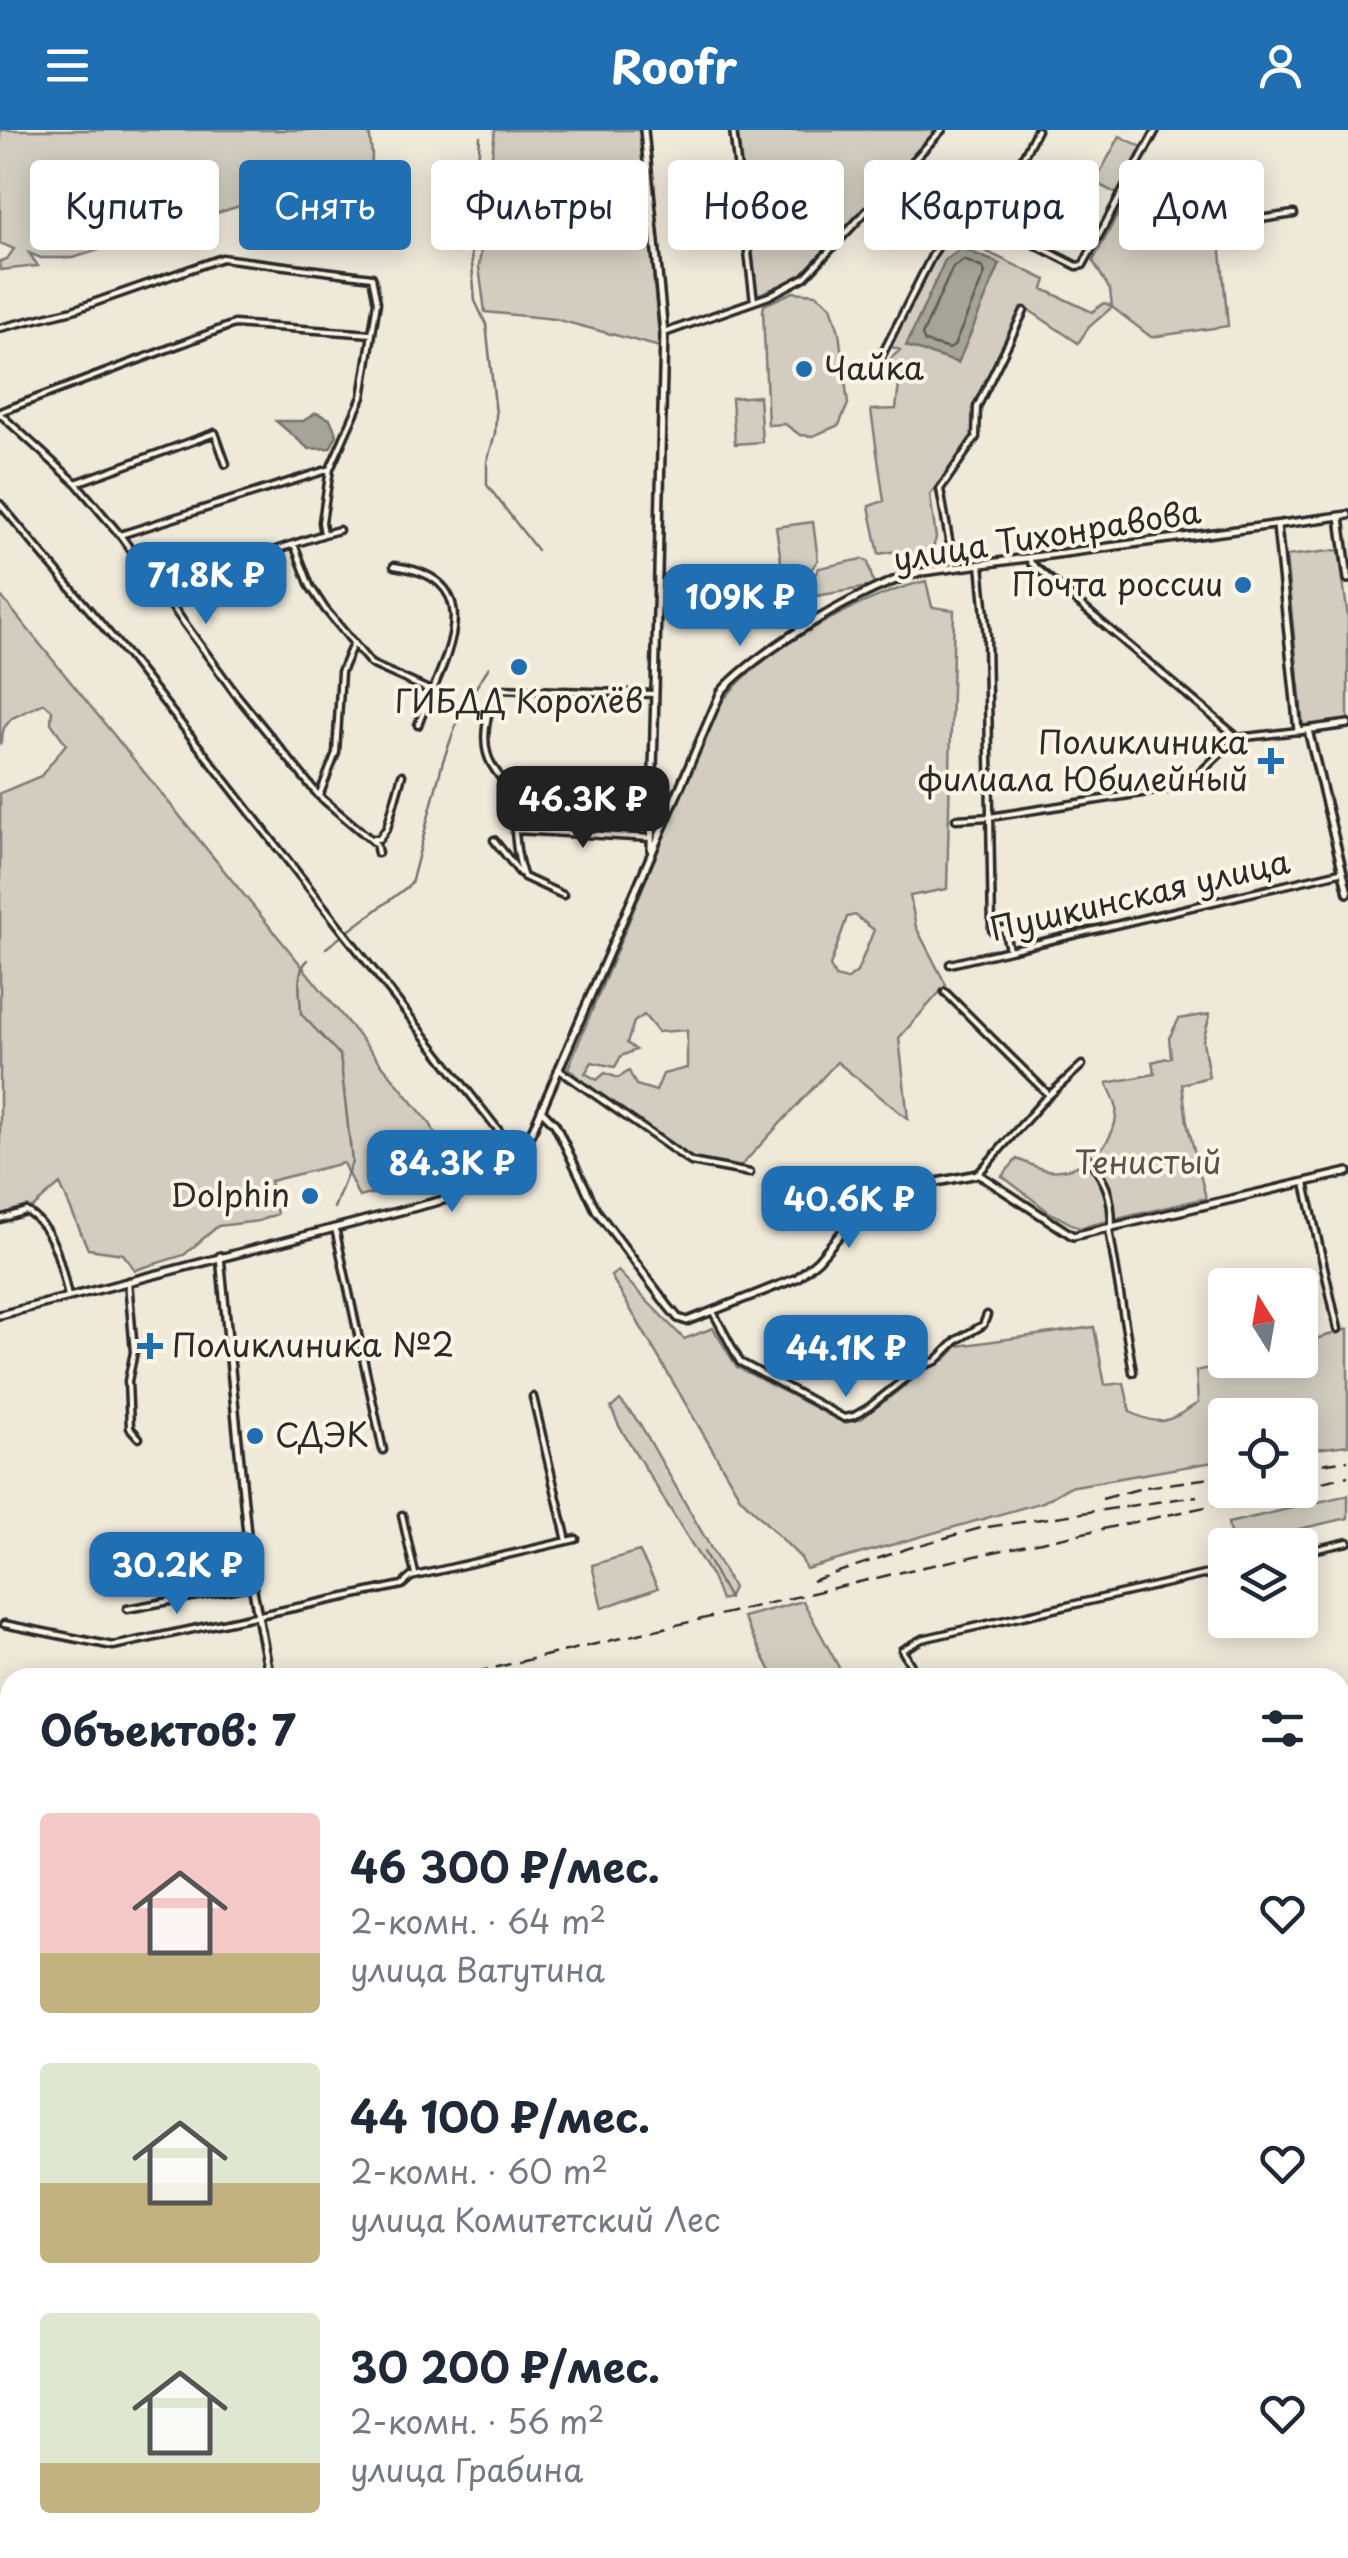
<!DOCTYPE html>
<html lang="ru">
<head>
<meta charset="utf-8">
<style>
	:root { --surface:#fff; --page:#f2f2f3; --text:#1f2937; --muted:#747a83; --accent:#1f6fb2 }
	body { margin:0; font-family:"Playpen Sans",sans-serif; background:var(--page); color:var(--text); height:100vh; display:flex; flex-direction:column; font-size:38px; white-space:nowrap }
	* { box-sizing:border-box; margin:0 }
	p { font-size:32px; color:var(--muted) }
	.icon { flex:none; width:55px; height:55px; fill:none; stroke:currentColor; stroke-width:2; stroke-linecap:round; stroke-linejoin:round }
	.map { position:relative; flex:1; overflow:hidden }
	.side { position:absolute; left:0px; top:1538px; width:1350px; height:892px; display:flex; flex-direction:column; background:var(--surface); border-radius:30px 30px 0 0; box-shadow:0 5px 25px #0003 }
	.side>* { flex:none }
	.banner { position:absolute; left:30px; top:30px; width:1290px; height:90px; display:flex; gap:20px }
	.needle { width:65px; rotate:349deg }
	.controls { position:absolute; left:1208px; top:1138px; display:grid; gap:20px }
	.controls a { display:grid; place-items:center; width:110px; height:110px; border-radius:10px; background:var(--surface); box-shadow:0 5px 25px #0003; font-size:50px }
	.price { position:absolute; translate:-50% -85px; padding:0 22px; border-radius:20px; background:var(--accent); color:#fff; font-size:32px; line-height:65px; filter:drop-shadow(0 2px 5px #0008) }
	.price::after { content:''; position:absolute; left:50%; top:60px; width:30px; height:22px; margin-left:-15px; background:inherit; clip-path:polygon(0 0,100% 0,50% 100%) }
	.price.selected { background:#222; color:#fff }
	ul { padding:0; list-style:none }
	li { display:flex; align-items:center; gap:30px; height:250px; padding:0 40px }
	li span { display:grid; place-items:center; flex:none; width:280px; height:200px; border-radius:10px; color:#555 }
	li>.icon { margin-inline-start:auto }
	span .icon { width:120px; height:120px; fill:#fffc; stroke-width:1 }
	li b { font-size:42px }
	h2 { display:flex; justify-content:space-between; align-items:center; height:120px; padding:0 40px; font-size:42px }
	.pill { padding:0 35px; border-radius:10px; background:var(--surface); box-shadow:0 5px 25px #0003; font-size:35px; line-height:90px }
	.pill.selected { background:var(--accent); color:#fff }
	header { display:flex; justify-content:space-between; align-items:center; height:130px; padding:0 40px; background:var(--accent); color:#fff; font-size:45px; font-weight:700 }
	.map>svg:first-child { display:block }
	.green { fill:#d2cdc0; stroke:#7e7c76; stroke-width:2.5; fill-rule:evenodd }
	.water { fill:#a6a399; stroke:#75736d; stroke-width:2.5 }
	.lines { fill:none; stroke-linecap:round; stroke-linejoin:round }
	.shore { stroke:#5c5b57; stroke-width:2.5 }
	.stream { stroke:#75736d; stroke-width:2.5 }
	.street-casing { stroke:#2b2b2b; stroke-width:11 }
	.secondary-casing { stroke:#2b2b2b; stroke-width:12 }
	.street { stroke:#fcf5e5; stroke-width:4 }
	.secondary { stroke:#fcf5e5; stroke-width:5 }
	.rail { stroke:#2b2b2b; stroke-width:2.5; stroke-dasharray:15 8; stroke-linecap:butt }
	.poi-dot { fill:#1f6fb2; stroke:#fcf5e5; stroke-width:4 }
	.labels { text-anchor:middle; stroke-width:8; stroke-linejoin:round; paint-order:stroke }
	.poi-label { font-size:32px; fill:#2b2b2b; stroke:#fcf5e5; text-anchor:start }
	.street-label { font-size:32px; fill:#2b2b2b; stroke:#fcf5e5 }
	.park-label { font-size:32px; fill:#555450; stroke:#fcf5e5 }
</style>
</head>
<body>
<header><svg class="icon" aria-label="menu" viewBox="0 0 24 24"><path d="M4 6h16M4 12h16M4 18h16"/></svg>Roofr<svg class="icon" aria-label="person" viewBox="0 0 24 24"><circle cx="12" cy="8" r="4"/><path d="M4 21q1-7 8-7t8 7"/></svg></header>
<div class="map">
<svg width="1348" height="2428" viewBox="0 0 1348 2428">
	<rect width="100%" height="100%" fill="#efe9da"/>
	<filter id="ink" filterUnits="userSpaceOnUse"><feTurbulence type="fractalNoise" baseFrequency=".01" numOctaves="2"/><feDisplacementMap in="SourceGraphic" scale="20" xChannelSelector="R" yChannelSelector="G"/><feConvolveMatrix kernelMatrix="1 2 1 2 8 2 1 2 1" color-interpolation-filters="sRGB"/></filter>
	<g filter="url(#ink)">
		<path class="green" d="M 0,0 L 369,0 L 372,24 L 368,108 L 292,67 L 262,69 L 73,128 L 41,128 L 29,123 L 38,136 L 0,140 L 0,131 L 7,129 L 14,119 L 0,113 Z
			M 495,0 L 640,0 L 660,217 L 555,189 L 485,182 L 479,137 Z
			M 735,0 L 940,0 L 802,146 L 755,166 Z
			M 1120,6 L 1142,17 L 1117,64 L 1100,55 L 1097,48 Z
			M 1127,67 L 1219,100 L 1228,196 L 1151,207 L 1112,177 L 1089,197 L 1078,213 L 1026,178 L 973,283 L 975,304 L 930,365 L 936,408 L 929,431 L 900,436 L 897,421 L 879,424 L 869,376 L 884,371 L 871,280 L 896,279 L 901,238 L 875,243 L 900,220 L 889,216 L 948,103 L 1046,150 L 1043,159 L 1092,182 L 1104,173 L 1112,176 L 1110,160 L 1093,131 Z
			M 793,162 L 816,164 L 831,176 L 839,202 L 848,274 L 839,295 L 813,306 L 800,305 L 785,294 L 768,295 L 763,181 L 764,175 Z
			M 759,266 L 762,312 L 735,314 L 732,268 Z
			M 813,392 L 818,430 L 808,444 L 789,447 L 787,438 L 782,438 L 776,397 Z
			M 1339,420 L 1348,488 L 1348,591 L 1303,597 L 1286,426 Z
			M 862,429 L 868,432 L 874,456 L 816,466 L 813,448 L 819,438 Z
			M 926,451 L 932,477 L 954,480 L 947,759 L 910,766 L 916,797 L 946,855 L 899,908 L 908,989 L 837,932 L 740,1037 L 693,1028 L 591,959 L 568,938 L 716,581 C 749,525 863,465 926,451 ZM 855,785 L 874,800 L 857,842 L 847,850 L 835,847 L 830,836 L 847,787 ZM 644,885 L 658,902 L 687,900 L 687,938 L 663,944 L 656,961 L 636,955 L 629,941 L 618,948 L 605,943 L 597,950 L 585,943 L 592,932 L 615,937 L 621,926 L 636,920 L 627,913 L 634,892 Z
			M 0,465 L 431,995 C 434,1002 440,1012 440,1019 C 441,1050 382,1061 359,1067 L 343,1033 L 270,1051 L 277,1084 L 259,1091 L 218,1096 L 184,1125 L 135,1140 L 123,1124 L 88,1119 L 60,1054 L 31,1079 L 0,1084 L 0,663 L 41,646 L 66,614 L 51,593 L 52,580 L 44,573 L 12,588 L 4,598 L 0,615 Z
			M 1210,884 L 1203,911 L 1209,947 L 1182,954 L 1187,992 L 1206,1068 L 1079,1098 L 1049,1082 L 1002,1046 L 1017,1029 C 1026,1032 1038,1039 1048,1040 C 1083,1045 1120,1012 1116,976 C 1115,969 1109,960 1107,953 L 1155,944 L 1152,932 L 1171,927 L 1169,908 L 1179,889 Z
			M 618,1141 L 684,1209 L 713,1198 L 737,1237 L 844,1293 L 861,1289 L 924,1241 L 946,1229 L 958,1216 L 1094,1197 L 1105,1255 L 1124,1253 L 1130,1282 C 1163,1298 1169,1291 1198,1273 L 1196,1241 L 1244,1230 L 1300,1230 L 1300,1214 L 1348,1199 L 1348,1315 L 1300,1321 L 1300,1285 L 1225,1285 L 1225,1330 L 1069,1357 L 1043,1372 L 806,1439 L 801,1428 L 740,1367 L 611,1146 Z
			M 620,1270 L 640,1294 L 724,1441 L 733,1458 L 728,1468 L 721,1470 L 712,1447 L 619,1296 L 611,1278 Z
			M 1348,1365 L 1348,1388 L 1232,1414 L 1228,1393 Z
			M 639,1421 L 658,1458 L 602,1478 L 592,1435 Z
			M 803,1471 L 844,1547 L 774,1547 L 743,1487 Z
			M 1340,2264 L 1348,2278 L 1348,2424 L 1327,2428 L 1275,2428 L 1272,2420 L 1340,2420 Z"/>
		<path class="water" d="M 961,118 L 1000,134 L 958,233 L 906,216 L 945,130 Z
			M 316,283 L 330,289 L 337,305 L 330,318 L 309,319 L 276,291 L 303,291 Z"/>
		<g class="lines">
			<path class="shore" d="M 964,130 L 983,138 L 985,143 L 954,216 L 949,219 L 925,212 L 922,205 L 953,137 Z"/>
			<path class="stream" d="M 480,7 L 471,122 L 475,171 L 486,194 L 496,284 L 495,304 L 487,332 L 487,355 L 537,420
				M 326,818 L 411,754 L 443,631 L 462,579 L 489,537
				M 308,830 C 294,842 301,867 301,884 L 340,925 L 352,1032 L 334,1078
				M 704,1422 L 729,1469"/>
			<g class="street-casing">
				<path id="street" d="M 733,0 L 754,171
					M 1125,61 L 1219,95 L 1294,84
					M 992,93 L 1077,136 L 1083,135 L 1156,0
					M 0,198 L 73,180 L 222,128 L 372,147 L 377,172 L 362,267 L 330,339 L 322,392 L 324,404 L 339,400
					M 664,203 L 769,166 L 805,147 L 942,0
					M 881,227 L 933,124 L 948,100 L 966,81 L 990,92 L 1037,0
					M 0,282 L 234,194 L 372,204
					M 0,284 L 76,353 L 120,405 L 235,563 L 319,666 L 376,714 L 378,723
					M 76,353 L 215,303 L 226,334
					M 0,374 L 128,526 L 517,1024
					M 120,405 L 330,339
					M 294,414 L 310,456 L 325,479 L 371,534 L 431,561
					M 1029,428 L 1031,433 L 1237,607
					M 980,434 L 987,507 L 992,800 L 1004,799 L 1009,819
					M 394,436 C 496,450 442,533 418,595
					M 954,438 L 940,359 L 976,307 L 977,277 L 1024,181
					M 158,459 L 324,404
					M 319,666 L 336,623 L 341,542 L 353,514
					M 956,689 L 990,687 L 1186,656 L 1237,608 L 1298,601
					M 517,700 L 651,708
					M 372,709 L 379,709 L 387,698 L 402,645
					M 494,710 L 520,743
					M 563,765 L 524,747 C 514,722 516,695 511,669 C 508,655 499,647 492,635 C 479,614 487,579 498,559 L 654,564
					M 950,834 L 1340,742
					M 945,862 L 1049,965
					M 558,939 L 691,1032 L 750,1043
					M 1086,1025 C 1106,1052 1112,1063 1112,1098
					M 978,1044 L 1042,972 L 1082,935
					M 1305,1053 L 1338,1199
					M 0,1089 L 26,1081 C 55,1097 61,1137 68,1166
					M 335,1098 L 383,1320
					M 1109,1099 L 1133,1242
					M 128,1151 L 134,1222 L 128,1251 L 130,1298 L 139,1308
					M 713,1182 L 740,1232 L 844,1288 L 854,1286 L 868,1278 L 921,1236 L 936,1231 L 957,1210 L 983,1195 L 987,1185
					M 533,1267 L 567,1411
					M 402,1385 L 415,1444
					M 1300,1423 L 1348,1412
					M 127,1479 L 250,1456
					M 4,1494 L 113,1516 L 402,1455 L 411,1447 L 576,1409
					M 918,1548 L 902,1520 L 922,1509 L 1225,1440
					M 0,1740 L 10,1728
					M 0,1914 L 10,1899
					M 0,1929 L 10,1937
					M 1340,2079 L 1348,2078
					M 0,2150 L 10,2150
					M 0,2241 L 10,2255
					M 133,2420 L 140,2428
					M 65,2428 L 73,2420"/>
			</g>
			<g class="secondary-casing">
				<path id="secondary" d="M 644,0 L 664,203 L 651,720
					M 1340,387 L 1348,449
					M 1277,396 L 1298,601 L 1348,594
					M 1308,600 L 1348,763
					M 541,980 L 555,994 L 596,1080 L 668,1176 L 678,1188 L 687,1191 L 797,1148 L 818,1130 L 875,1064 L 978,1044 L 1073,1106 L 1348,1042
					M 220,1126 L 252,1455 L 270,1548
					M 0,1185 L 443,1070 C 485,1055 514,1038 534,997 L 721,562 C 755,522 871,452 922,442 L 1348,385
					M 1340,1742 L 1348,1740
					M 1340,1771 L 1348,1768
					M 0,2045 L 10,2027
					M 1340,2257 L 1348,2271
					M 0,2327 L 10,2326
					M 238,2420 L 238,2428
					M 758,2420 L 758,2428
					M 1056,2420 L 1093,2428
					M 877,2428 L 898,2420"/>
			</g>
			<use href="#street" class="street"/>
			<use href="#secondary" class="secondary"/>
			<path class="rail" d="M 1300,1337 L 1348,1330
				M 1300,1357 L 1348,1346
				M 1102,1369 L 1146,1357 L 1225,1346
				M 812,1451 L 909,1418 L 981,1398 L 1197,1366
				M 451,1548 L 919,1438 L 1285,1360
				M 0,1642 L 10,1640
				M 0,1658 L 10,1656"/>
		</g>
	</g>
	<g class="poi-dot">
		<circle cx="804" cy="239" r="10"/>
		<circle cx="1243" cy="455" r="10"/>
		<circle cx="519" cy="537" r="10"/>
		<path d="M1266 616h10v10h10v10h-10v10h-10v-10h-10v-10h10z"/>
		<circle cx="310" cy="1066" r="10"/>
		<path d="M145 1201h10v10h10v10h-10v10h-10v-10h-10v-10h10z"/>
		<circle cx="255" cy="1306" r="10"/>
	</g>
	<g class="labels">
		<g class="poi-label">
			<text x="824" y="250">Чайка</text>
			<text x="1223" y="466" text-anchor="end">Почта россии</text>
			<text x="519" y="583" text-anchor="middle">ГИБДД Королёв</text>
			<text x="1248" y="624" text-anchor="end">Поликлиника<tspan x="1248" dy="37">филиала Юбилейный</tspan></text>
			<text x="290" y="1077" text-anchor="end">Dolphin</text>
			<text x="172" y="1227">Поликлиника №2</text>
			<text x="275" y="1317">СДЭК</text>
		</g>
		<g class="street-label">
			<text transform="translate(1047 406) rotate(-9)" y="11">улица Тихонравова</text>
			<text transform="translate(1140 766) rotate(-13)" y="11">Пушкинская улица</text>
		</g>
		<g class="park-label">
			<text x="1148" y="1044">Тенистый</text>
		</g>
	</g>
</svg>
<div class="controls">
<a><svg class="needle" viewBox="-14 -14 28 28"><path d="M0-13l5 13h-10z" fill="#e53935"/><path d="M0 13l5-13h-10z" fill="#747a83"/></svg></a>
<a><svg class="icon" aria-label="locate" viewBox="0 0 24 24"><circle cx="12" cy="12" r="6"/><path d="M12 2v4M12 18v4M2 12h4M18 12h4"/></svg></a>
<a><svg class="icon" aria-label="layers" viewBox="0 0 24 24"><path d="M12 4l9 5-9 5-9-5zM3 14l9 5 9-5"/></svg></a>
</div>
<b class="price" style="left:206px;top:497px">71.8K ₽</b>
<b class="price" style="left:740px;top:519px">109K ₽</b>
<b class="price selected" style="left:583px;top:721px">46.3K ₽</b>
<b class="price" style="left:452px;top:1085px">84.3K ₽</b>
<b class="price" style="left:849px;top:1121px">40.6K ₽</b>
<b class="price" style="left:846px;top:1270px">44.1K ₽</b>
<b class="price" style="left:177px;top:1487px">30.2K ₽</b>
<div class="banner">
<a class="pill">Купить</a>
<a class="pill selected">Снять</a>
<a class="pill">Фильтры</a>
<a class="pill">Новое</a>
<a class="pill">Квартира</a>
<a class="pill">Дом</a>
</div>
<section class="side">
<h2>Объектов: 7<svg class="icon" aria-label="filters" viewBox="0 0 24 24"><path d="M4 7h16M4 17h16"/><circle cx="9" cy="7" r="2"/><circle cx="15" cy="17" r="2"/></svg></h2>
<ul>
<li><span style="background:linear-gradient(#f6c9c9 70%,#c2b280 0)"><svg class="icon" aria-label="home" viewBox="0 0 24 24"><path d="M3 11l9-7 9 7M6 9v11h12V9"/></svg></span><div><b>46 300 ₽/мес.</b><p>2-комн. · 64 m²</p><p>улица Ватутина</p></div><svg class="icon" aria-label="heart" viewBox="0 0 24 24"><path d="M12 20l-8-8c-3-5 5-10 8-4 3-6 11-1 8 4z"/></svg></li>
<li><span style="background:linear-gradient(#dfe7d0 60%,#c2b280 0)"><svg class="icon" aria-label="home" viewBox="0 0 24 24"><path d="M3 11l9-7 9 7M6 9v11h12V9"/></svg></span><div><b>44 100 ₽/мес.</b><p>2-комн. · 60 m²</p><p>улица Комитетский Лес</p></div><svg class="icon" aria-label="heart" viewBox="0 0 24 24"><path d="M12 20l-8-8c-3-5 5-10 8-4 3-6 11-1 8 4z"/></svg></li>
<li><span style="background:linear-gradient(#dfe7d0 75%,#c2b280 0)"><svg class="icon" aria-label="home" viewBox="0 0 24 24"><path d="M3 11l9-7 9 7M6 9v11h12V9"/></svg></span><div><b>30 200 ₽/мес.</b><p>2-комн. · 56 m²</p><p>улица Грабина</p></div><svg class="icon" aria-label="heart" viewBox="0 0 24 24"><path d="M12 20l-8-8c-3-5 5-10 8-4 3-6 11-1 8 4z"/></svg></li>
</ul>
</section>
</div>
</body>
</html>
